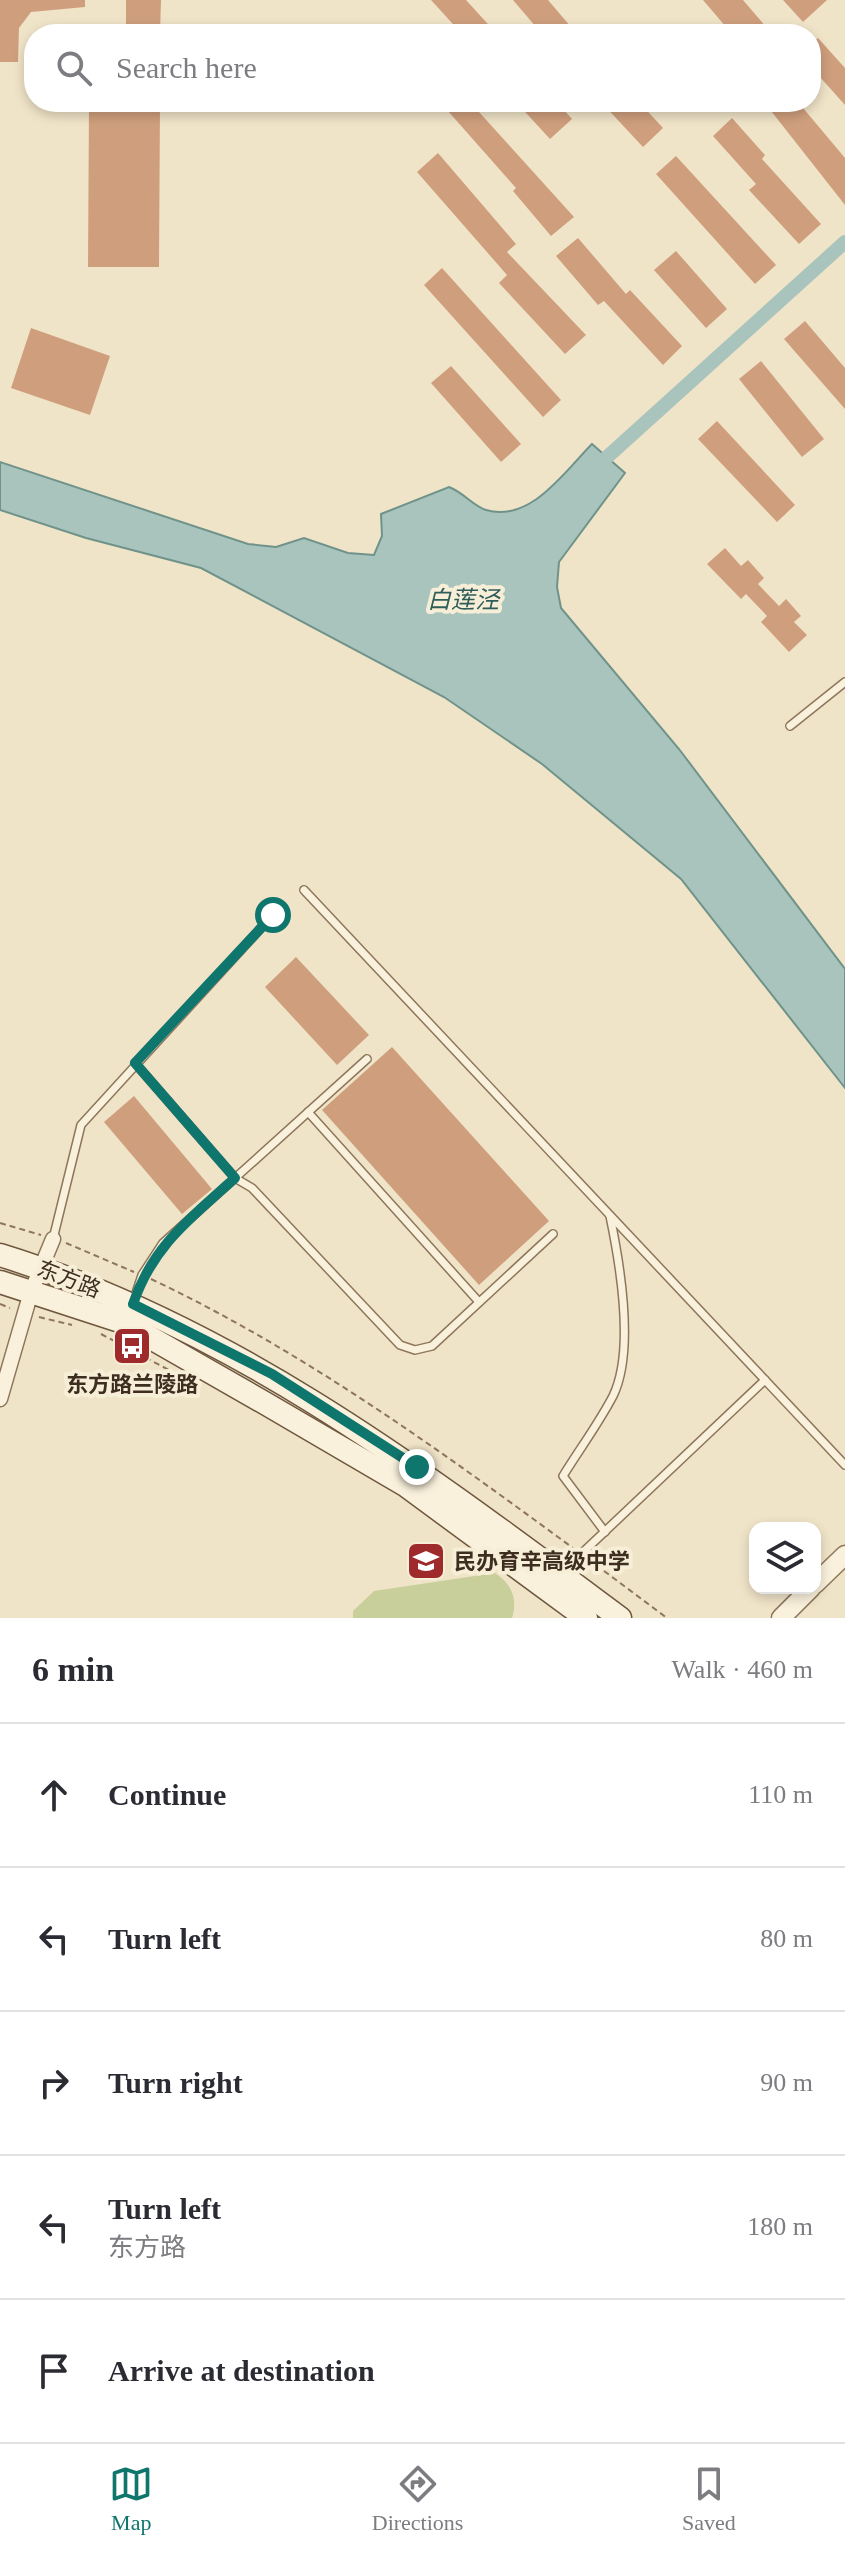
<!DOCTYPE html>
<meta charset="utf-8">
<style>
body{margin:0;font-family:"Times New Roman","Noto Sans SC",serif;background:#f7f7f7;color:#2b2b33}
.controls{position:absolute;right:24px;bottom:24px;display:grid;overflow:hidden;border-radius:16px;box-shadow:0 4px 12px #0003}
.controls button{width:72px;height:72px;display:grid;place-items:center;padding:0;border:0;border-bottom:2px solid #e1e1e2;background:#fff;color:#2b2b33;font:40px sans-serif}
.stop{position:absolute;width:24px;height:24px;margin:-18px;border:6px solid #0f766e;border-radius:50%;background:#fff}
.stop.end{background:#0f766e;border-color:#fff;box-shadow:0 2px 8px #0008}
.list{margin:0;padding:0;list-style:none}
h2{display:flex;justify-content:space-between;align-items:center;height:104px;margin:0;padding:0 32px;font-size:34px}
h2 small{font-size:26px;font-weight:400;color:#7c7c81}
.list li{display:grid;grid-template-columns:52px 1fr auto;gap:24px;align-items:center;box-sizing:border-box;height:144px;padding:0 32px;border-top:2px solid #e1e1e2}
.list b{display:block;font-size:30px;white-space:nowrap}
.list p{margin:0;font-size:26px;white-space:nowrap;color:#7c7c81}
.list em{font-size:26px;font-style:normal;color:#7c7c81}
.icon{flex:none;width:44px;height:44px;fill:none;stroke:currentColor;stroke-width:2;stroke-linecap:round;stroke-linejoin:round}
.map{position:relative;flex:none;width:845px;height:1618px;overflow:hidden}
.search{position:absolute;background:#fff;box-shadow:0 4px 12px #0003;left:24px;right:24px;top:24px;height:88px;display:flex;align-items:center;gap:20px;box-sizing:border-box;padding:0 28px;border-radius:32px;color:#7c7c81;font-size:30px}
.sheet{height:824px;background:#fff}
nav{display:flex;justify-content:space-around;align-items:center;box-sizing:border-box;height:112px;border-top:2px solid #e1e1e2;background:#fff;font-size:22px;color:#7c7c81}
nav a{display:grid;justify-items:center;gap:4px}
nav .on{color:#0f766e}
.map>svg:first-child{display:block}
.green{fill:#c9cf9b}
.water{fill:#a9c4bc;stroke:#6f938a;stroke-width:2}
.lines{fill:none;stroke-linecap:round;stroke-linejoin:round}
.canal{stroke:#a9c4bc;stroke-width:14}
.building{fill:#cf9f7d}
.service-casing{stroke:#8d765c;stroke-width:10}
.minor-casing{stroke:#8d765c;stroke-width:17}
.tertiary-casing{stroke:#8d765c;stroke-width:21}
.secondary-casing{stroke:#6f573f;stroke-width:25}
.path{stroke:#8d765c;stroke-width:2;stroke-dasharray:6 4;stroke-linecap:butt}
.service{stroke:#faf1dc;stroke-width:7}
.minor{stroke:#faf1dc;stroke-width:14}
.tertiary{stroke:#faf1dc;stroke-width:18}
.secondary{stroke:#faf1dc;stroke-width:22}
.route{stroke:#0f766e;stroke-width:10}
.labels{text-anchor:middle;dominant-baseline:central;stroke-width:8;stroke-linejoin:round;paint-order:stroke}
.street-label{font-size:22px;fill:#3d2e20;stroke:#f7eed8}
.poi-label{font-size:22px;font-weight:bold;fill:#3d2e20;stroke:#f7eed8}
.water-label{font-size:24px;font-style:italic;fill:#2f5d5a;stroke:#f7eed8}
</style>
<div class="map">
<svg width="845" height="1618" viewBox="0 0 845 1618">
<rect width="100%" height="100%" fill="#f0e4c8"/>
<!-- green -->
<path class="green" d="M 495,1573 C 512,1584 518,1599 512,1618 L 353,1618 L 353,1611 L 374,1591 Z"/>
<!-- water -->
<path class="water" d="M 592,444 L 625,473 L 559,562 L 557,587 L 561,608 L 679,749 L 845,969 L 845,1088 L 681,879 L 542,764 L 444,697 L 201,568 L 86,538 L 0,510 L 0,462 L 248,544 L 276,547 L 304,538 L 348,553 L 374,555 L 382,536 L 381,514 L 449,487 C 463,492 473,506 486,510 C 531,523 565,471 592,444 Z"/>
<g class="lines">
<!-- canal -->
<path class="canal" d="M 595,468 L 845,242"/>
</g>
<!-- building -->
<g class="building">
<path d="M 0,0 L 85,0 L 85,7 L 31,12 L 19,28 L 18,62 L 0,62 Z"/>
<path d="M 126,0 L 161,0 L 160,34 L 126,34 Z"/>
<path d="M 431,0 L 466,0 L 497,34 L 462,34 Z"/>
<path d="M 513,0 L 548,0 L 577,34 L 542,34 Z"/>
<path d="M 703,0 L 743,0 L 772,34 L 732,34 Z"/>
<path d="M 783,0 L 827,0 L 803,22 Z"/>
<path d="M 818,38 L 845,68 L 845,105 L 811,67 L 811,44 Z"/>
<path d="M 89,102 L 160,102 L 159,267 L 88,267 Z"/>
<path d="M 440,102 L 470,102 L 574,217 L 551,236 L 513,191 L 516,188 Z"/>
<path d="M 516,102 L 557,102 L 572,119 L 550,139 Z"/>
<path d="M 601,102 L 639,102 L 663,128 L 643,147 Z"/>
<path d="M 764,102 L 798,102 L 845,158 L 845,205 Z"/>
<path d="M 732,118 L 765,155 L 762,159 L 821,224 L 799,244 L 749,190 L 756,184 L 713,136 Z"/>
<path d="M 438,153 L 516,244 L 507,252 L 586,335 L 565,354 L 499,283 L 507,275 L 417,172 Z"/>
<path d="M 676,156 L 776,265 L 755,284 L 656,174 Z"/>
<path d="M 578,238 L 626,294 L 630,290 L 682,346 L 663,365 L 604,301 L 598,305 L 556,256 Z"/>
<path d="M 676,251 L 727,309 L 706,328 L 654,270 Z"/>
<path d="M 442,268 L 561,400 L 543,417 L 424,285 Z"/>
<path d="M 805,321 L 845,368 L 845,409 L 784,339 Z"/>
<path d="M 31,328 L 110,356 L 90,415 L 11,388 Z"/>
<path d="M 761,361 L 824,439 L 802,457 L 739,379 Z"/>
<path d="M 451,366 L 521,444 L 501,462 L 431,383 Z"/>
<path d="M 717,421 L 795,505 L 777,522 L 698,439 Z"/>
<path d="M 725,548 L 741,566 L 748,560 L 764,578 L 758,584 L 779,606 L 786,599 L 801,616 L 794,622 L 807,635 L 789,652 L 761,622 L 767,616 L 746,594 L 741,599 L 707,564 Z"/>
<path d="M 296,957 L 369,1035 L 337,1065 L 265,987 Z"/>
<path d="M 392,1047 L 549,1221 L 479,1285 L 322,1110 Z"/>
<path d="M 134,1096 L 212,1189 L 182,1214 L 104,1122 Z"/>
</g>
<g class="lines">
<defs>
<g id="service">
<path d="M 790,726 L 845,682"/>
<path d="M 304,890 L 845,1465"/>
<path d="M 135,1063 L 235,1178 L 252,1188 L 400,1345 L 415,1350 L 432,1346 L 553,1234"/>
<path d="M 308,1112 L 479,1302"/>
<path d="M 53,1239 L 81,1125 L 273,915"/>
<path d="M 133,1302 L 142,1275 L 163,1243 L 367,1059"/>
<path d="M 605,1532 L 563,1476 C 579,1450 599,1423 613,1396 C 635,1351 620,1264 610,1216"/>
<path d="M 562,1572 L 765,1380"/>
</g>
<path id="minor" d="M 0,1399 L 31,1292 L 53,1239"/>
<g id="tertiary">
<path d="M 815,1584 L 845,1555"/>
<path d="M 781,1618 L 811,1588"/>
</g>
<g id="secondary">
<path d="M 0,1255 C 234,1327 426,1474 620,1618"/>
<path d="M 0,1282 L 123,1322 L 263,1402 L 405,1485 L 586,1618"/>
</g>
</defs>
<!-- service casing -->
<use href="#service" class="service-casing"/>
<!-- minor casing -->
<use href="#minor" class="minor-casing"/>
<!-- tertiary casing -->
<use href="#tertiary" class="tertiary-casing"/>
<!-- secondary casing -->
<use href="#secondary" class="secondary-casing"/>
<!-- path -->
<g class="path">
<path d="M 0,1223 L 41,1235"/>
<path d="M 66,1243 L 134,1272"/>
<path d="M 151,1279 C 303,1351 438,1449 573,1548"/>
<path d="M 0,1304 L 10,1308"/>
<path d="M 39,1317 L 72,1325"/>
<path d="M 101,1334 L 169,1370"/>
<path d="M 588,1559 L 667,1618"/>
</g>
<!-- service -->
<use href="#service" class="service"/>
<!-- minor -->
<use href="#minor" class="minor"/>
<!-- tertiary -->
<use href="#tertiary" class="tertiary"/>
<!-- secondary -->
<use href="#secondary" class="secondary"/>
</g>
<g class="lines">
<!-- route -->
<path class="route" d="M 273,915 L 135,1063 L 235,1178 C 191,1218 153,1245 133,1304 L 272,1374 L 417,1467"/>
</g>
<!-- icons -->
<defs>
<symbol id="bus-square" viewBox="-11 -11 22 22"><rect x="-9" y="-9" width="18" height="18" rx="4" fill="#9e2a2b" stroke="#f7eed8"/><path d="M-5-6H5V4H4V6H2V4H-2V6H-4V4H-5ZM-3.5-4V0h7V-4ZM-3.5 1.2v1.5H-2V1.2ZM2 1.2v1.5H3.5V1.2Z" fill="#fff"/></symbol>
<symbol id="school-square" viewBox="-11 -11 22 22"><rect x="-9" y="-9" width="18" height="18" rx="4" fill="#9e2a2b" stroke="#f7eed8"/><path d="M0-5L7-2L0 1L-7-2ZM-4 1L0 2.5L4 1V4Q0 6-4 4Z" fill="#fff"/></symbol>
</defs>
<g fill-rule="evenodd">
<use href="#bus-square" x="110" y="1324" width="44" height="44"/>
<use href="#school-square" x="404" y="1539" width="44" height="44"/>
</g>
<g class="labels">
<!-- street labels -->
<g class="street-label">
<text transform="translate(69 1279) rotate(21)">东方路</text>
</g>
<!-- poi labels -->
<g class="poi-label">
<text x="132" y="1384">东方路兰陵路</text>
<text x="454" y="1561" text-anchor="start">民办育辛高级中学</text>
</g>
<!-- water labels -->
<g class="water-label">
<text x="463" y="600">白莲泾</text>
</g>
</g>
</svg>
<div class="controls">
<button><svg class="icon" aria-label="layers" viewBox="0 0 24 24"><path d="M12 4l9 5-9 5-9-5zM3 14l9 5 9-5"/></svg></button>
</div>
<div class="stop" style="left:273px;top:915px"></div>
<div class="stop end" style="left:417px;top:1467px"></div>
<div class="search"><svg class="icon" aria-label="search" viewBox="0 0 24 24"><circle cx="10" cy="10" r="6"/><path d="M15 15l6 6"/></svg>Search here</div>
</div>
<section class="sheet">
<h2>6 min<small>Walk · 460 m</small></h2>
<ul class="list">
<li><svg class="icon" aria-label="ahead" viewBox="0 0 24 24"><path d="M12 20V5M6 11l6-6 6 6"/></svg><div><b>Continue</b></div><em>110 m</em></li>
<li><svg class="icon" aria-label="left" viewBox="0 0 24 24"><path d="M17 20v-9H6M10 6l-5 5 5 5"/></svg><div><b>Turn left</b></div><em>80 m</em></li>
<li><svg class="icon" aria-label="right" viewBox="0 0 24 24"><path d="M7 20v-9h11M14 6l5 5-5 5"/></svg><div><b>Turn right</b></div><em>90 m</em></li>
<li><svg class="icon" aria-label="left" viewBox="0 0 24 24"><path d="M17 20v-9H6M10 6l-5 5 5 5"/></svg><div><b>Turn left</b><p>东方路</p></div><em>180 m</em></li>
<li><svg class="icon" aria-label="arrive" viewBox="0 0 24 24"><path d="M6 21V4h12l-3 4 3 4H6"/></svg><div><b>Arrive at destination</b></div></li>
</ul>
</section>
<nav>
<a class="on"><svg class="icon" aria-label="map" viewBox="0 0 24 24"><path d="M3 6l6-2 6 2 6-2v14l-6 2-6-2-6 2zM9 4v14M15 6v14"/></svg>Map</a>
<a><svg class="icon" aria-label="directions" viewBox="0 0 24 24"><path d="M12 3l9 9-9 9-9-9zM9 14v-3h6M13 9l2 2-2 2"/></svg>Directions</a>
<a><svg class="icon" aria-label="saved" viewBox="0 0 24 24"><path d="M7 4h10v16l-5-4-5 4z"/></svg>Saved</a>
</nav>
